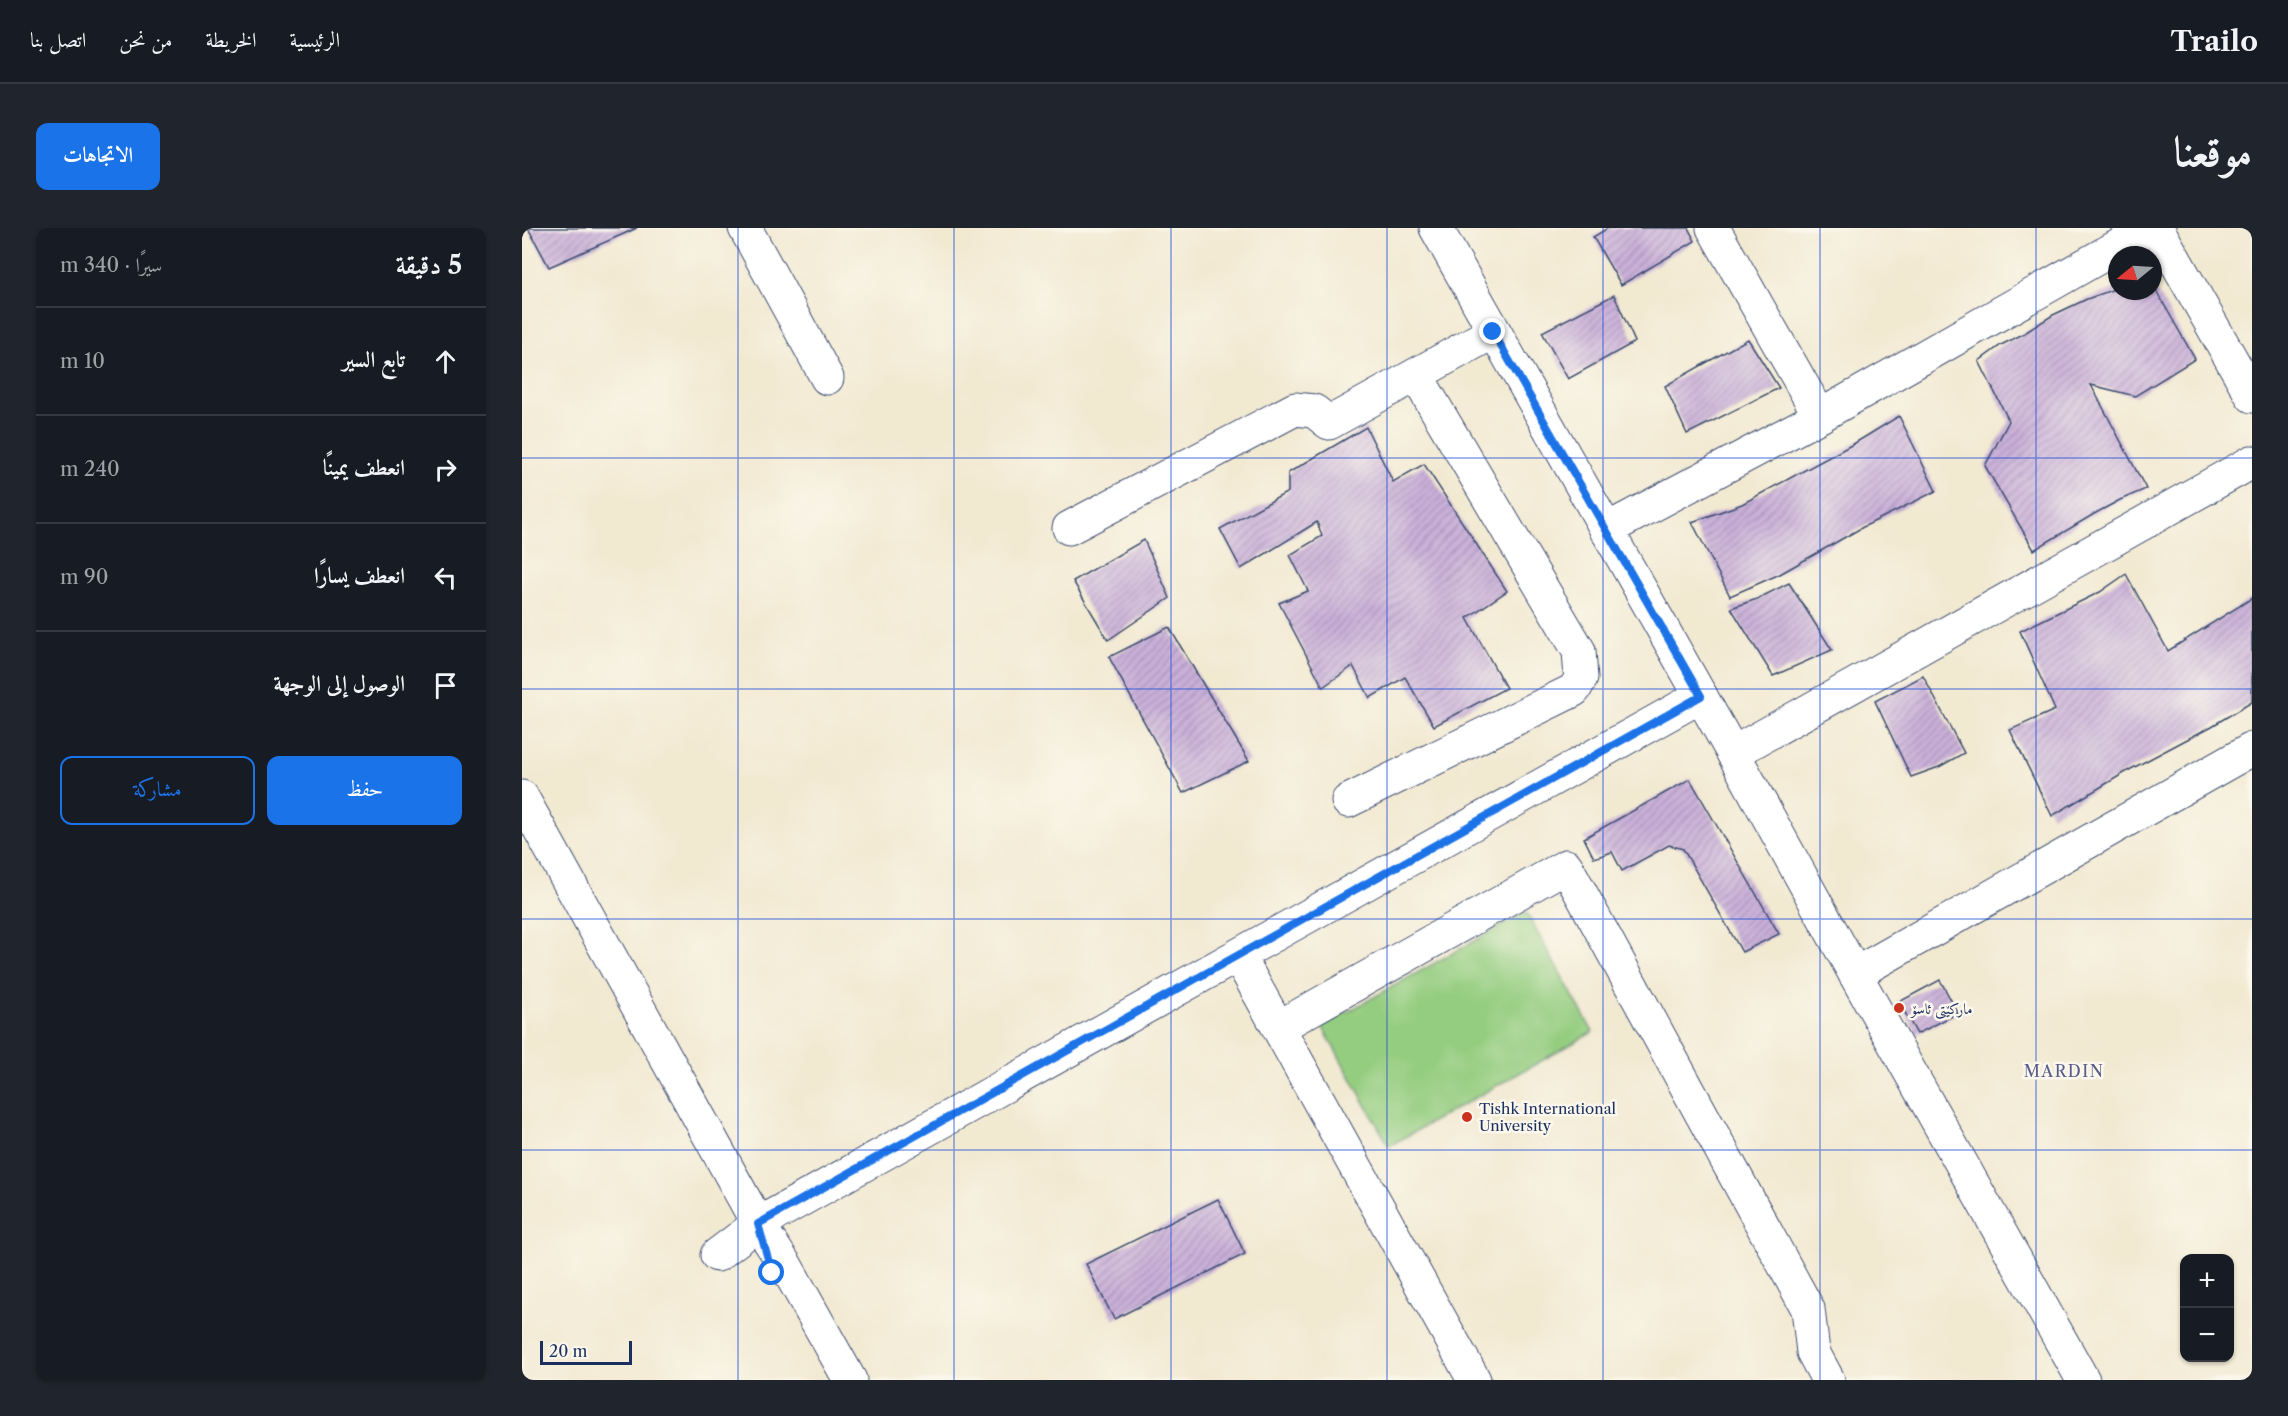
<!DOCTYPE html>
<html lang="ar">
<meta charset="utf-8">
<style>
body{margin:0;font-family:"Libre Caslon Text",Amiri,serif;background:#20242c;color:#f1f3f6;direction:rtl}
.controls{position:absolute;right:18px;bottom:18px;display:grid;overflow:hidden;border-radius:12px;box-shadow:0 2px 4px #0004}
.controls button{width:54px;height:54px;display:grid;place-items:center;padding:0;border:0;border-bottom:2px solid #363941;background:#171b24;color:#f1f3f6;font:30px sans-serif}
.compass{position:absolute;left:1586px;top:18px;width:54px;height:54px;border-radius:50%;background:#171b24;box-shadow:0 2px 4px #0004;rotate:252deg}
.scale{position:absolute;left:18px;bottom:15px;width:92px;box-sizing:border-box;padding-left:6px;border:3px solid #1b2f5e;border-top:0;font-size:16px;line-height:21px;white-space:nowrap;color:#1b2f5e;-webkit-text-stroke:4px #fbf7ec;paint-order:stroke}
.stop{position:absolute;width:18px;height:18px;margin:-14px;border:4px solid #1a73e8;border-radius:50%;background:#fff}
.stop.end{background:#1a73e8;border-color:#fff;box-shadow:0 2px 6px #0008}
.list{margin:0;padding:0;list-style:none}
h2{display:flex;justify-content:space-between;align-items:center;height:78px;margin:0;padding:0 24px;font-size:26px}
h2 small{font-size:20px;font-weight:400;color:#9ea1a6}
.list li{display:grid;grid-template-columns:39px 1fr auto;gap:18px;align-items:center;box-sizing:border-box;height:108px;padding:0 24px;border-top:2px solid #363941}
.list b{display:block;font-size:22px;white-space:nowrap}
.list em{font-size:20px;font-style:normal;color:#9ea1a6}
.actions{display:flex;gap:12px;padding:18px 24px}
.actions a{flex:1;padding:14px 0;border:2px solid #1a73e8;border-radius:12px;text-align:center;font-size:21px;color:#1a73e8}
.actions .main{background:#1a73e8;color:#fff}
.icon{flex:none;width:33px;height:33px;fill:none;stroke:currentColor;stroke-width:2;stroke-linecap:round;stroke-linejoin:round}
.map{position:relative;flex:none;width:1730px;height:1152px;overflow:hidden;direction:ltr;border-radius:12px}
header{display:flex;align-items:center;gap:36px;box-sizing:border-box;height:84px;padding:0 30px;background:#171b24;border-bottom:2px solid #363941}
header strong{font-size:28px}
nav{display:flex;gap:33px;margin-inline-start:auto;font-size:21px}
.intro{display:flex;align-items:center;justify-content:space-between;box-sizing:border-box;height:144px;padding:0 36px}
h1{margin:0;font-size:42px}
.button{padding:15px 27px;border-radius:12px;background:#1a73e8;color:#fff;font-size:21px;font-weight:700}
main{display:flex;gap:36px;padding:0 36px}
aside{flex:1;background:#171b24;border-radius:12px;box-shadow:0 2px 4px #0004}
.map>svg:first-child{display:block}
.garden{fill:#95cd80;stroke:#587e6f;stroke-width:1.5}
.building{fill:url(#building-hatch)}
.lines{fill:none;stroke-linecap:round;stroke-linejoin:round}
.minor-casing{stroke:#3b4b6f;stroke-width:35}
.minor{stroke:#fff;stroke-width:33}
.route{stroke:#1a73e8;stroke-width:8}
.grid{fill:none;stroke:#1d4ed8;stroke-width:1.5;stroke-opacity:0.55}
.poi-dot{fill:#c8321e;stroke:#fbf7ec;stroke-width:2}
.labels{text-anchor:middle;dominant-baseline:central;stroke-width:5;stroke-linejoin:round;paint-order:stroke}
.poi-label{font-size:15px;fill:#1b2f5e;stroke:#fbf7ec;text-anchor:start}
.neighbourhood-label{font-size:16px;letter-spacing:1.5px;fill:#585c89;stroke:#fbf7ec}
</style>
<header>
<strong>Trailo</strong>
<nav><a>الرئيسية</a><a>الخريطة</a><a>من نحن</a><a>اتصل بنا</a></nav>
</header>
<div class="intro"><h1>موقعنا</h1><a class="button">الاتجاهات</a></div>
<main>
<div class="map">
<svg width="1730" height="1152" viewBox="0 0 1730 1152">
<defs>
<pattern id="building-hatch" width="6" height="6" patternUnits="userSpaceOnUse" patternTransform="scale(1.5)"><rect width="6" height="6" fill="#cab1d9"/><path d="M-1 1l2-2M0 6l6-6M5 7l2-2" fill="none" stroke="#a390b3"/></pattern>
</defs>
<rect width="100%" height="100%" fill="#fbf7ec"/>
<filter id="ink" filterUnits="userSpaceOnUse"><feTurbulence type="fractalNoise" baseFrequency=".0167" numOctaves="2"/><feDisplacementMap in="SourceGraphic" scale="12" xChannelSelector="R" yChannelSelector="G"/><feConvolveMatrix kernelMatrix="1 2 1 2 8 2 1 2 1" color-interpolation-filters="sRGB"/></filter>
<filter id="wash" filterUnits="userSpaceOnUse"><feTurbulence type="fractalNoise" baseFrequency=".008" numOctaves="4" result="noise"/><feDisplacementMap in="SourceGraphic" scale="24" xChannelSelector="R" yChannelSelector="G"/><feGaussianBlur stdDeviation="1.35" result="paint"/><feColorMatrix in="noise" values="0 0 0 0 0 0 0 0 0 0 0 0 0 0 0 0 0 1.4 0 .05"/><feComposite in="paint" operator="in"/></filter>
<g filter="url(#wash)">
<rect width="100%" height="100%" fill="#f2e9d1"/>
<!-- garden -->
<path class="garden" d="M 1004,684 L 1071,804 L 867,918 L 800,798 Z"/>
<g id="blocks">
<!-- building -->
<g class="building">
<path d="M 6,0 L 115,0 L 27,39 Z"/>
<path d="M 1086,0 L 1166,0 L 1173,13 L 1099,57 L 1071,9 Z"/>
<path d="M 1631,57 L 1673,131 L 1613,168 L 1569,157 L 1624,261 L 1598,272 L 1572,286 L 1512,322 L 1463,238 L 1487,193 L 1457,133 L 1479,117 L 1501,106 L 1531,87 L 1565,71 L 1595,60 L 1595,63 L 1631,63 Z"/>
<path d="M 1092,67 L 1113,114 L 1046,151 L 1020,104 Z"/>
<path d="M 1226,111 L 1257,160 L 1165,206 L 1143,158 Z"/>
<path d="M 1377,188 L 1414,263 L 1341,299 L 1258,346 L 1208,368 L 1170,294 L 1220,276 L 1333,215 Z"/>
<path d="M 844,199 L 871,254 L 902,236 L 985,363 L 945,390 L 984,460 L 912,498 L 883,449 L 848,470 L 831,438 L 801,459 L 757,375 L 786,363 L 768,327 L 800,308 L 795,294 L 719,341 L 698,301 L 766,264 L 766,245 Z"/>
<path d="M 622,312 L 648,370 L 586,412 L 551,353 Z"/>
<path d="M 1604,346 L 1646,423 L 1730,370 L 1730,474 L 1690,498 L 1609,541 L 1530,588 L 1488,502 L 1533,482 L 1498,403 L 1578,364 Z"/>
<path d="M 1267,355 L 1310,422 L 1251,448 L 1209,380 L 1235,371 Z"/>
<path d="M 647,399 L 727,533 L 661,565 L 587,429 Z"/>
<path d="M 1401,448 L 1442,525 L 1417,539 L 1389,549 L 1353,473 Z"/>
<path d="M 1168,551 L 1257,706 L 1220,724 L 1161,621 L 1147,617 L 1100,643 L 1090,624 L 1072,630 L 1062,610 Z"/>
<path d="M 1418,752 L 1436,785 L 1395,806 L 1377,774 Z"/>
<path d="M 696,971 L 723,1026 L 592,1091 L 564,1036 Z"/>
</g>
</g>
</g>
<g filter="url(#ink)">
<use href="#blocks" fill-opacity="0" stroke="#3b4b6f" stroke-width="1.5"/>
<g class="lines">
<defs>
<g id="minor">
<path d="M 223,0 L 305,150"/>
<path d="M 914,0 L 1211,525 L 1333,746 L 1561,1152"/>
<path d="M 1191,0 L 1298,188"/>
<path d="M 1635,0 L 1730,168"/>
<path d="M 547,300 L 773,181 L 792,183 L 807,195 L 971,104"/>
<path d="M 1084,302 L 1298,188 L 1628,0"/>
<path d="M 1211,525 L 1730,234"/>
<path d="M 0,569 L 236,996 L 264,1038 L 328,1152"/>
<path d="M 826,573 L 1052,462 L 1059,450 L 1057,423 L 894,147"/>
<path d="M 717,729 L 952,1152"/>
<path d="M 1333,746 L 1730,521"/>
<path d="M 757,799 L 1044,638 L 1286,1081 L 1291,1124 L 1306,1152"/>
<path d="M 195,1027 L 236,996 L 1179,468"/>
</g>
</defs>
<!-- minor casing -->
<use href="#minor" class="minor-casing"/>
<!-- minor -->
<use href="#minor" class="minor"/>
</g>
</g>
<g class="lines" filter="url(#ink)">
<!-- route -->
<path class="route" d="M 250,1045 L 236,996 L 1179,468 L 971,104"/>
</g>
<!-- grid -->
<path class="grid" d="M 216,0 L 216,1152M 432,0 L 432,1152M 649,0 L 649,1152M 865,0 L 865,1152M 1081,0 L 1081,1152M 1298,0 L 1298,1152M 1514,0 L 1514,1152M 0,230 L 1730,230M 0,461 L 1730,461M 0,691 L 1730,691M 0,922 L 1730,922"/>
<!-- markers -->
<g class="poi-dot">
<circle cx="1377" cy="780" r="6"/>
<circle cx="945" cy="889" r="6"/>
</g>
<g class="labels">
<!-- poi labels -->
<g class="poi-label">
<text x="1389" y="780">مارکێتی ئاسۆ</text>
<text x="957" y="880">Tishk International<tspan x="957" dy="17">University</tspan></text>
</g>
<!-- neighbourhood labels -->
<g class="neighbourhood-label">
<text x="1542" y="843">MARDIN</text>
</g>
</g>
</svg>
<div class="controls">
<button>+</button>
<button>−</button>
</div>
<svg class="compass" viewBox="-18 -18 36 36"><path d="M0-13l5 13h-10z" fill="#e53935"/><path d="M0 13l5-13h-10z" fill="#9ea1a6"/></svg>
<div class="scale">20 m</div>
<div class="stop" style="left:250px;top:1045px"></div>
<div class="stop end" style="left:971px;top:104px"></div>
</div>
<aside>
<h2>5 دقيقة<small>سيرًا · 340 m</small></h2>
<ul class="list">
<li><svg class="icon" aria-label="ahead" viewBox="0 0 24 24"><path d="M12 20V5M6 11l6-6 6 6"/></svg><div><b>تابع السير</b></div><em>10 m</em></li>
<li><svg class="icon" aria-label="right" viewBox="0 0 24 24"><path d="M7 20v-9h11M14 6l5 5-5 5"/></svg><div><b>انعطف يمينًا</b></div><em>240 m</em></li>
<li><svg class="icon" aria-label="left" viewBox="0 0 24 24"><path d="M17 20v-9H6M10 6l-5 5 5 5"/></svg><div><b>انعطف يسارًا</b></div><em>90 m</em></li>
<li><svg class="icon" aria-label="arrive" viewBox="0 0 24 24"><path d="M6 21V4h12l-3 4 3 4H6"/></svg><div><b>الوصول إلى الوجهة</b></div></li>
</ul>
<div class="actions"><a class="main">حفظ</a><a>مشاركة</a></div>
</aside>
</main>
